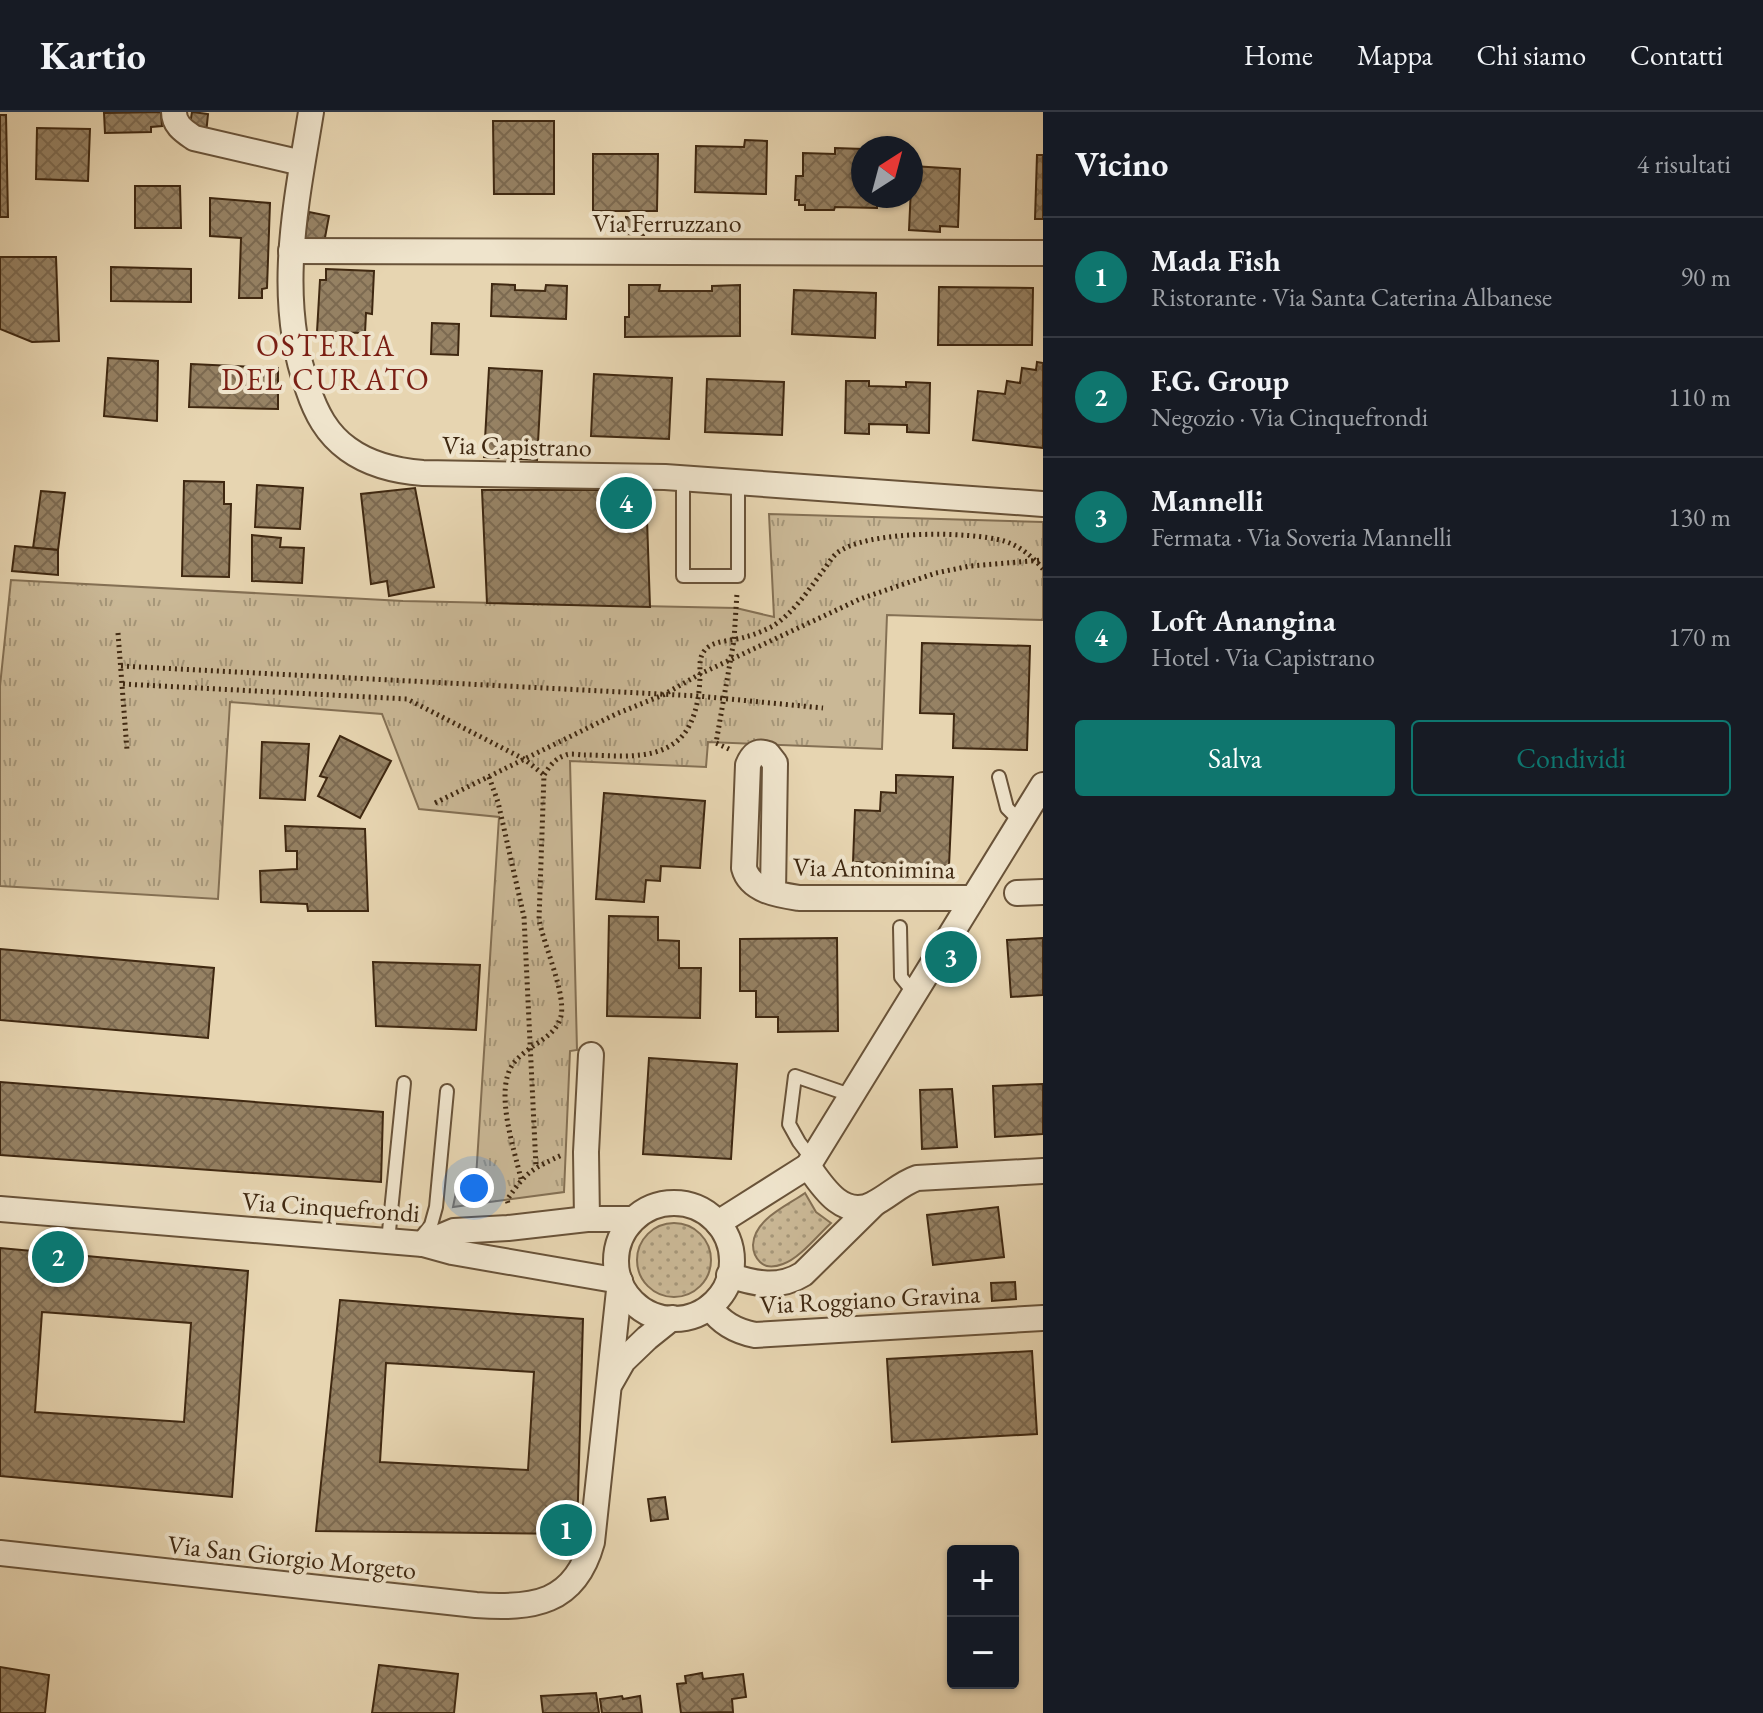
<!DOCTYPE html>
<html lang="it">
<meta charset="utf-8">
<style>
body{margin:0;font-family:"EB Garamond",serif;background:#20242c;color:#f1f3f6}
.controls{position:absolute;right:24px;bottom:24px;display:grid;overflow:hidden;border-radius:8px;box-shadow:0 2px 6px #0004}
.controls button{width:72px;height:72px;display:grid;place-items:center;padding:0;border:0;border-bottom:2px solid #363941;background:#171b24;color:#f1f3f6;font:40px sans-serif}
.compass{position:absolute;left:851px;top:24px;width:72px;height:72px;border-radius:50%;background:#171b24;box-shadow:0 2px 6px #0004;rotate:36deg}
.you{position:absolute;left:474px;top:1076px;width:28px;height:28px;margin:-20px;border:6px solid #fff;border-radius:50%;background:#1a73e8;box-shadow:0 0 0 12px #1a73e833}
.badge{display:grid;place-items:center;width:52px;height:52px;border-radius:50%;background:#0f766e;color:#fff;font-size:26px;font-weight:700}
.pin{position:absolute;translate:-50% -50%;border:4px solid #fff;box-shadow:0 2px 8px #0006}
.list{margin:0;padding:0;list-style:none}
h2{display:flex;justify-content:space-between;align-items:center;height:104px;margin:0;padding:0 32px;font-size:34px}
h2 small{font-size:26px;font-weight:400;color:#9ea1a6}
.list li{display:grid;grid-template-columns:52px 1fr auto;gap:24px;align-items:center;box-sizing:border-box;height:120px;padding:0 32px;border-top:2px solid #363941}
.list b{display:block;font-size:30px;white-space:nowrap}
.list p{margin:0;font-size:26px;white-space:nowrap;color:#9ea1a6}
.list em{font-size:26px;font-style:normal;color:#9ea1a6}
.actions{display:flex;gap:16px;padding:24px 32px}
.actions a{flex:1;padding:18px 0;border:2px solid #0f766e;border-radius:8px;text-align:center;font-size:28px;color:#0f766e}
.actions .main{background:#0f766e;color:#fff}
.map{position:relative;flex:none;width:1043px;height:1601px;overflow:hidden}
header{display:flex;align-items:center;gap:48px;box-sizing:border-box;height:112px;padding:0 40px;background:#171b24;border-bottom:2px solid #363941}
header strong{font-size:38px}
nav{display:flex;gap:44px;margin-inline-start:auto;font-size:28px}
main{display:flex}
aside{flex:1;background:#171b24}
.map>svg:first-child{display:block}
.grass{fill:url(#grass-dots);stroke:#847054;stroke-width:2}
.park{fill:url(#park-tufts);stroke:#847054;stroke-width:2}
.building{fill:url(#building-cross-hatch);stroke:#3f2811;stroke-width:2;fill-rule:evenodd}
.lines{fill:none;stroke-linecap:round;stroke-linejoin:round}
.service-casing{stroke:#695339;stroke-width:16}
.minor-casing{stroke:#695339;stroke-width:28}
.path{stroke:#3f2811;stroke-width:5;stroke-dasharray:2 4;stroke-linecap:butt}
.service{stroke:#efe4cc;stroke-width:12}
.minor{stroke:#efe4cc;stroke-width:24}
.labels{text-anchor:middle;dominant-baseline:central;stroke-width:8;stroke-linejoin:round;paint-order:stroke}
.street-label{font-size:26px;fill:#3f2811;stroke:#efe4cc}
.quarter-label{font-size:30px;letter-spacing:2px;fill:#7a1f14;stroke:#efe4cc}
</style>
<header>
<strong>Kartio</strong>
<nav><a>Home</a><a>Mappa</a><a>Chi siamo</a><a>Contatti</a></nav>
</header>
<main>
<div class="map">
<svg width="1043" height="1601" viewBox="0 0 1043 1601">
<defs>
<pattern id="grass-dots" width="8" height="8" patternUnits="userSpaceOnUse" patternTransform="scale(2)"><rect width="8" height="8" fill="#cab896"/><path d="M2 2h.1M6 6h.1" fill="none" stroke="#a59679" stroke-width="1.8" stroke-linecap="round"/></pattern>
<pattern id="park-tufts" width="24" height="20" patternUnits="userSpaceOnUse" patternTransform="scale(2)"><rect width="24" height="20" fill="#cab896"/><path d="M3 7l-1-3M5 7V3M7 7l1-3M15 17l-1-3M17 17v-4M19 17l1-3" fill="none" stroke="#a59679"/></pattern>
<pattern id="building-cross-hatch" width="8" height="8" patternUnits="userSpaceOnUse" patternTransform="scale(2)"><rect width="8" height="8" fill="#968264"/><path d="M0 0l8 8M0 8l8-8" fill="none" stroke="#7c6a51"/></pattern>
</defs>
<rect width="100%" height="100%" fill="#e7d5b1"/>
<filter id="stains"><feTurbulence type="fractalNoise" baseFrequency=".0025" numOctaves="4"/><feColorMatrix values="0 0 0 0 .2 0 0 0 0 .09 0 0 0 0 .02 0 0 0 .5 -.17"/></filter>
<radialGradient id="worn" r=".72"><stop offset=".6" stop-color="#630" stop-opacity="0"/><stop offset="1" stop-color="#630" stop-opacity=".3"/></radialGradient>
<!-- grass -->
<g class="grass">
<path d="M 805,1081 L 816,1100 L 831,1111 C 818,1123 799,1147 783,1152 C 775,1155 766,1156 760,1150 C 755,1145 753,1139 753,1133 C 754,1107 787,1094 805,1081 Z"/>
<circle cx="674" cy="1148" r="37"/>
</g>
<!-- park -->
<path class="park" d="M 769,402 L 1043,410 L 1043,508 L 887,503 L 882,637 L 708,630 L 706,655 L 570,649 L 577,938 L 570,939 L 564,1080 L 453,1095 L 459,1065 L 476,1066 L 499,705 L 419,697 L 382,602 L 230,590 L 218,787 L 0,774 L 0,574 L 11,468 L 403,489 L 736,496 L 774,505 Z"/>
<!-- building -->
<g class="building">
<path d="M 161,0 L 162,14 L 151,15 L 151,20 L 105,21 L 104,1 Z"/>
<path d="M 192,0 L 208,2 L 206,22 L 189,19 Z"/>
<path d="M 0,3 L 6,3 L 8,105 L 0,105 Z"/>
<path d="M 493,9 L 554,9 L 554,82 L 494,82 Z"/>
<path d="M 37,16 L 90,17 L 88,69 L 36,67 Z"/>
<path d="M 745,28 L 767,29 L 766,82 L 695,80 L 696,34 L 744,35 Z"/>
<path d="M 835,36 L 863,37 L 863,84 L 877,84 L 877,96 L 835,95 L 834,98 L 805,98 L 805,93 L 799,93 L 799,88 L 795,88 L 796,64 L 803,64 L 803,41 L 835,42 Z"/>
<path d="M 593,42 L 658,42 L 657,99 L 593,99 Z"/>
<path d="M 1037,43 L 1043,43 L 1043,107 L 1035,107 Z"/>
<path d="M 912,54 L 960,57 L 958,115 L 940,114 L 940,120 L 909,118 Z"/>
<path d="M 135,74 L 180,74 L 181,116 L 135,116 Z"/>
<path d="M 210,86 L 270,91 L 267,176 L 262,177 L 262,186 L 239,186 L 241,126 L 210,124 Z"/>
<path d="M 309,100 L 329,104 L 324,131 L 304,127 Z"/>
<path d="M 626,105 L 645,108 L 644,123 L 627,122 Z"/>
<path d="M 0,145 L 56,145 L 59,229 L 32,230 L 0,217 Z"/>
<path d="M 111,155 L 191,157 L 191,190 L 111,189 Z"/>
<path d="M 326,157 L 374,159 L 372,202 L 366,201 L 365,221 L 317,220 L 320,168 L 326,168 Z"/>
<path d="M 492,172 L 515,173 L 515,178 L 545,179 L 546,173 L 567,174 L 566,207 L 491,204 Z"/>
<path d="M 629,173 L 660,173 L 659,179 L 712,179 L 712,174 L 740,173 L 740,224 L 625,225 L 625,205 L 629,205 Z"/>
<path d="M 939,175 L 1033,176 L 1032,233 L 938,233 Z"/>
<path d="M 794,178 L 876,181 L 875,226 L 792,222 Z"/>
<path d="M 432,211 L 459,212 L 458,243 L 431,242 Z"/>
<path d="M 108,246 L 158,249 L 157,309 L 104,304 Z"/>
<path d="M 1037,250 L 1043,251 L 1043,336 L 973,328 L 978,279 L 1005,282 L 1007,269 L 1020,271 L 1022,256 L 1036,258 Z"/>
<path d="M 191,252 L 278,256 L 278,297 L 189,295 Z"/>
<path d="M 489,256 L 542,259 L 537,348 L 484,345 Z"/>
<path d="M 594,262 L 672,266 L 669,327 L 591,324 Z"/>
<path d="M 707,267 L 784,270 L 782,323 L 705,320 Z"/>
<path d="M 846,269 L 869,269 L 869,274 L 906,275 L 906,270 L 930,271 L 929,321 L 907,320 L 907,313 L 869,312 L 869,322 L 845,321 Z"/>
<path d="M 184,369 L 224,370 L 224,392 L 231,392 L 229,465 L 182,464 Z"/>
<path d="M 257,373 L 303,376 L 300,417 L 255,415 Z"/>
<path d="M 415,376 L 434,475 L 389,484 L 387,469 L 371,472 L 361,382 Z"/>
<path d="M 482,378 L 646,378 L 650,495 L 487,491 Z"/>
<path d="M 41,379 L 65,381 L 58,438 L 33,436 Z"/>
<path d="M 252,423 L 281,426 L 280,435 L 304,436 L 302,471 L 252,469 Z"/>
<path d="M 15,434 L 58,438 L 58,463 L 12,459 Z"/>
<path d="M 922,531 L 1030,534 L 1027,638 L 953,636 L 954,602 L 920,601 Z"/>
<path d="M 340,624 L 391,649 L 360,706 L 318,684 L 327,666 L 320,664 Z"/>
<path d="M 262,630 L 309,632 L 305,688 L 260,686 Z"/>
<path d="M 896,663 L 953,665 L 949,754 L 853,750 L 855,698 L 880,699 L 881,680 L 896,681 Z"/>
<path d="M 604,681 L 705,689 L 700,756 L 661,754 L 660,769 L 646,768 L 644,790 L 596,787 Z"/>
<path d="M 285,714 L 365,717 L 368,799 L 308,799 L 307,792 L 261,790 L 260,759 L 297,757 L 297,739 L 286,739 Z"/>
<path d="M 609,804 L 658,805 L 658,828 L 679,829 L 679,856 L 701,856 L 700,906 L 607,904 Z"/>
<path d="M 837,826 L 838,919 L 778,920 L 778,905 L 756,905 L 756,879 L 740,879 L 740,827 Z"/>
<path d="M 1043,826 L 1043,883 L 1011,885 L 1007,828 Z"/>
<path d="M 0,837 L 214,856 L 208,926 L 0,908 Z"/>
<path d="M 373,850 L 480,853 L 476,918 L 376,914 Z"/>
<path d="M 649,946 L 737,952 L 731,1047 L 643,1042 Z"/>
<path d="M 0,970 L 383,1000 L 381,1070 L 0,1043 Z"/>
<path d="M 1043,972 L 1043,1022 L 995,1025 L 993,974 Z"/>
<path d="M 952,977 L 957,1035 L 922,1037 L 920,978 Z"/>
<path d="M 998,1095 L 1004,1145 L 933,1153 L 927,1103 Z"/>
<path d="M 0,1136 L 248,1159 L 232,1385 L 0,1364 ZM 42,1200 L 191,1211 L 184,1310 L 35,1300 Z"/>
<path d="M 1015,1170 L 1016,1187 L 992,1189 L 991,1171 Z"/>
<path d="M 340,1188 L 583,1207 L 577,1422 L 316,1419 ZM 386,1251 L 534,1260 L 528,1358 L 380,1350 Z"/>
<path d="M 1032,1239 L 1037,1322 L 892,1330 L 887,1247 Z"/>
<path d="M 665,1385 L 668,1407 L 651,1409 L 648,1387 Z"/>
<path d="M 379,1553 L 458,1562 L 454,1601 L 372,1601 Z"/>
<path d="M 0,1555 L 49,1563 L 45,1601 L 0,1601 Z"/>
<path d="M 702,1561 L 703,1567 L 743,1562 L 746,1585 L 732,1587 L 733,1600 L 681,1601 L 677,1572 L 686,1571 L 685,1564 Z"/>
<path d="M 596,1581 L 599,1601 L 543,1601 L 541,1584 Z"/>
<path d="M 622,1584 L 623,1587 L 640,1584 L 642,1601 L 602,1601 L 600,1587 Z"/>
</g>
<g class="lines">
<defs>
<g id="service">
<path d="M 683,366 L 683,464 L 738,464 L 738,370"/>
<path d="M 999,665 L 1007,696 L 1020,709"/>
<path d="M 900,815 L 901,865 L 914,881"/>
<path d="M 812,1047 L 799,1030 L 789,1012 L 795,964 L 850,983"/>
<path d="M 388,1129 L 404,971"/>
<path d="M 418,1129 L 431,1113 L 436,1095 L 447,979"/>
</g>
<g id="minor">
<path d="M 174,0 C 174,13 184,19 194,26 L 302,51"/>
<path d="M 311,0 C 296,92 275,187 308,277 C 316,301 327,322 348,337 C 370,353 396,359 423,361 L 665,365 L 1043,392"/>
<path d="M 291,139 L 1043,141"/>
<path d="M 773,780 L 775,651 L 768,642 C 757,638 752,643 748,653 L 744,756 C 750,779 779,783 799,786 L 973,786"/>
<path d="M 1017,781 L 1043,780"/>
<path d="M 808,1054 C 822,1074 843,1108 873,1092 C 889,1084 900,1072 917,1066 L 1043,1059"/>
<circle cx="674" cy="1149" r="58"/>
<path d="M 0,1097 L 423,1132 L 454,1119 L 508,1116 L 587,1107 L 633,1107"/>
<path d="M 587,1107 L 586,1040 L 591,943"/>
<path d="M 718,1111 L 808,1054 L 1043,673"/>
<path d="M 423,1132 L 452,1140 L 620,1169"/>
<path d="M 729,1163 C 755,1172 779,1177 803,1162 L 874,1092"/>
<path d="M 710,1195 C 721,1211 735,1219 755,1223 L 1043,1206"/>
<path d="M 611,1270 L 623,1249 L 647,1226 L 672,1206"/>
<path d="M 0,1441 L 476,1493 C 533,1497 575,1492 592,1430 L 620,1169"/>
</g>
</defs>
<!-- service casing -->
<use href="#service" class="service-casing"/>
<!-- minor casing -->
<use href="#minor" class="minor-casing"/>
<!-- path -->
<g class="path">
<path d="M 118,521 L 127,638"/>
<path d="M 121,554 L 698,584 L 823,596"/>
<path d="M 123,572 L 407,587 L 524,647 L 544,663"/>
<path d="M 729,637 L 716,631 L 734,528 L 737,481"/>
<path d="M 489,665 L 498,690 L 524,805 L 536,1055"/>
<path d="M 435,691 L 616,602 L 663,583 L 700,562 L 860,487 L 936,461 L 970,454 L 1043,448"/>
<path d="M 521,1067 C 514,1036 494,979 513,952 C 517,946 526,939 532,935 C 544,926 557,920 561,904 C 566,882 544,833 539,808 L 544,663 C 549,655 555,646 566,643 C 571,641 579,643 584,643 C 612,643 648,649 673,632 C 695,618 700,585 700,561 C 700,553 699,545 705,538 C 713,528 733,529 745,525 C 754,523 765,518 773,514 C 793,501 808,479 822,460 C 827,454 831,446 837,441 C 866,418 969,419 1004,429 C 1020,434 1033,445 1043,457"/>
<path d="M 508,1091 L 507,1088 C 526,1059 534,1056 564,1042"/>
</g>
<!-- service -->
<use href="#service" class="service"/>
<!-- minor -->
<use href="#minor" class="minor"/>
</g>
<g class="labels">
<!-- street labels -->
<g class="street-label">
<text x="667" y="111">Via Ferruzzano</text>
<text transform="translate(517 334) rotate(1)">Via Capistrano</text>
<text transform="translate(874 756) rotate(1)">Via Antonimina</text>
<text transform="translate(331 1095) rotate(4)">Via Cinquefrondi</text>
<text transform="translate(870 1187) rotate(-3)">Via Roggiano Gravina</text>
<text transform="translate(292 1445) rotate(6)">Via San Giorgio Morgeto</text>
</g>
<!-- quarter labels -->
<g class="quarter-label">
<text x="326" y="233">OSTERIA<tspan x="326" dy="34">DEL CURATO</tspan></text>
</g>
</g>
<rect width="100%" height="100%" filter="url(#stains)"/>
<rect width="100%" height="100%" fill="url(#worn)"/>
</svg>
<div class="controls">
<button>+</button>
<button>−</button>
</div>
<svg class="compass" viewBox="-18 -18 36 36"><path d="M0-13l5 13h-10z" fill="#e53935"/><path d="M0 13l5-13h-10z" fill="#9ea1a6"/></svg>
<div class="you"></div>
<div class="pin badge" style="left:566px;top:1418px">1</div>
<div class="pin badge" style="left:58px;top:1145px">2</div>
<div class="pin badge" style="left:951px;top:845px">3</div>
<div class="pin badge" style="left:626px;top:391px">4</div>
</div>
<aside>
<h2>Vicino<small>4 risultati</small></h2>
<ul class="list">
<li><span class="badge">1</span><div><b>Mada Fish</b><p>Ristorante · Via Santa Caterina Albanese</p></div><em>90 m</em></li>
<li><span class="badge">2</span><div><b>F.G. Group</b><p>Negozio · Via Cinquefrondi</p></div><em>110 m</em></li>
<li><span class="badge">3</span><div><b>Mannelli</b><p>Fermata · Via Soveria Mannelli</p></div><em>130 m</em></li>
<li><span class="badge">4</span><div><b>Loft Anangina</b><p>Hotel · Via Capistrano</p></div><em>170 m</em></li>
</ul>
<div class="actions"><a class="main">Salva</a><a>Condividi</a></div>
</aside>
</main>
